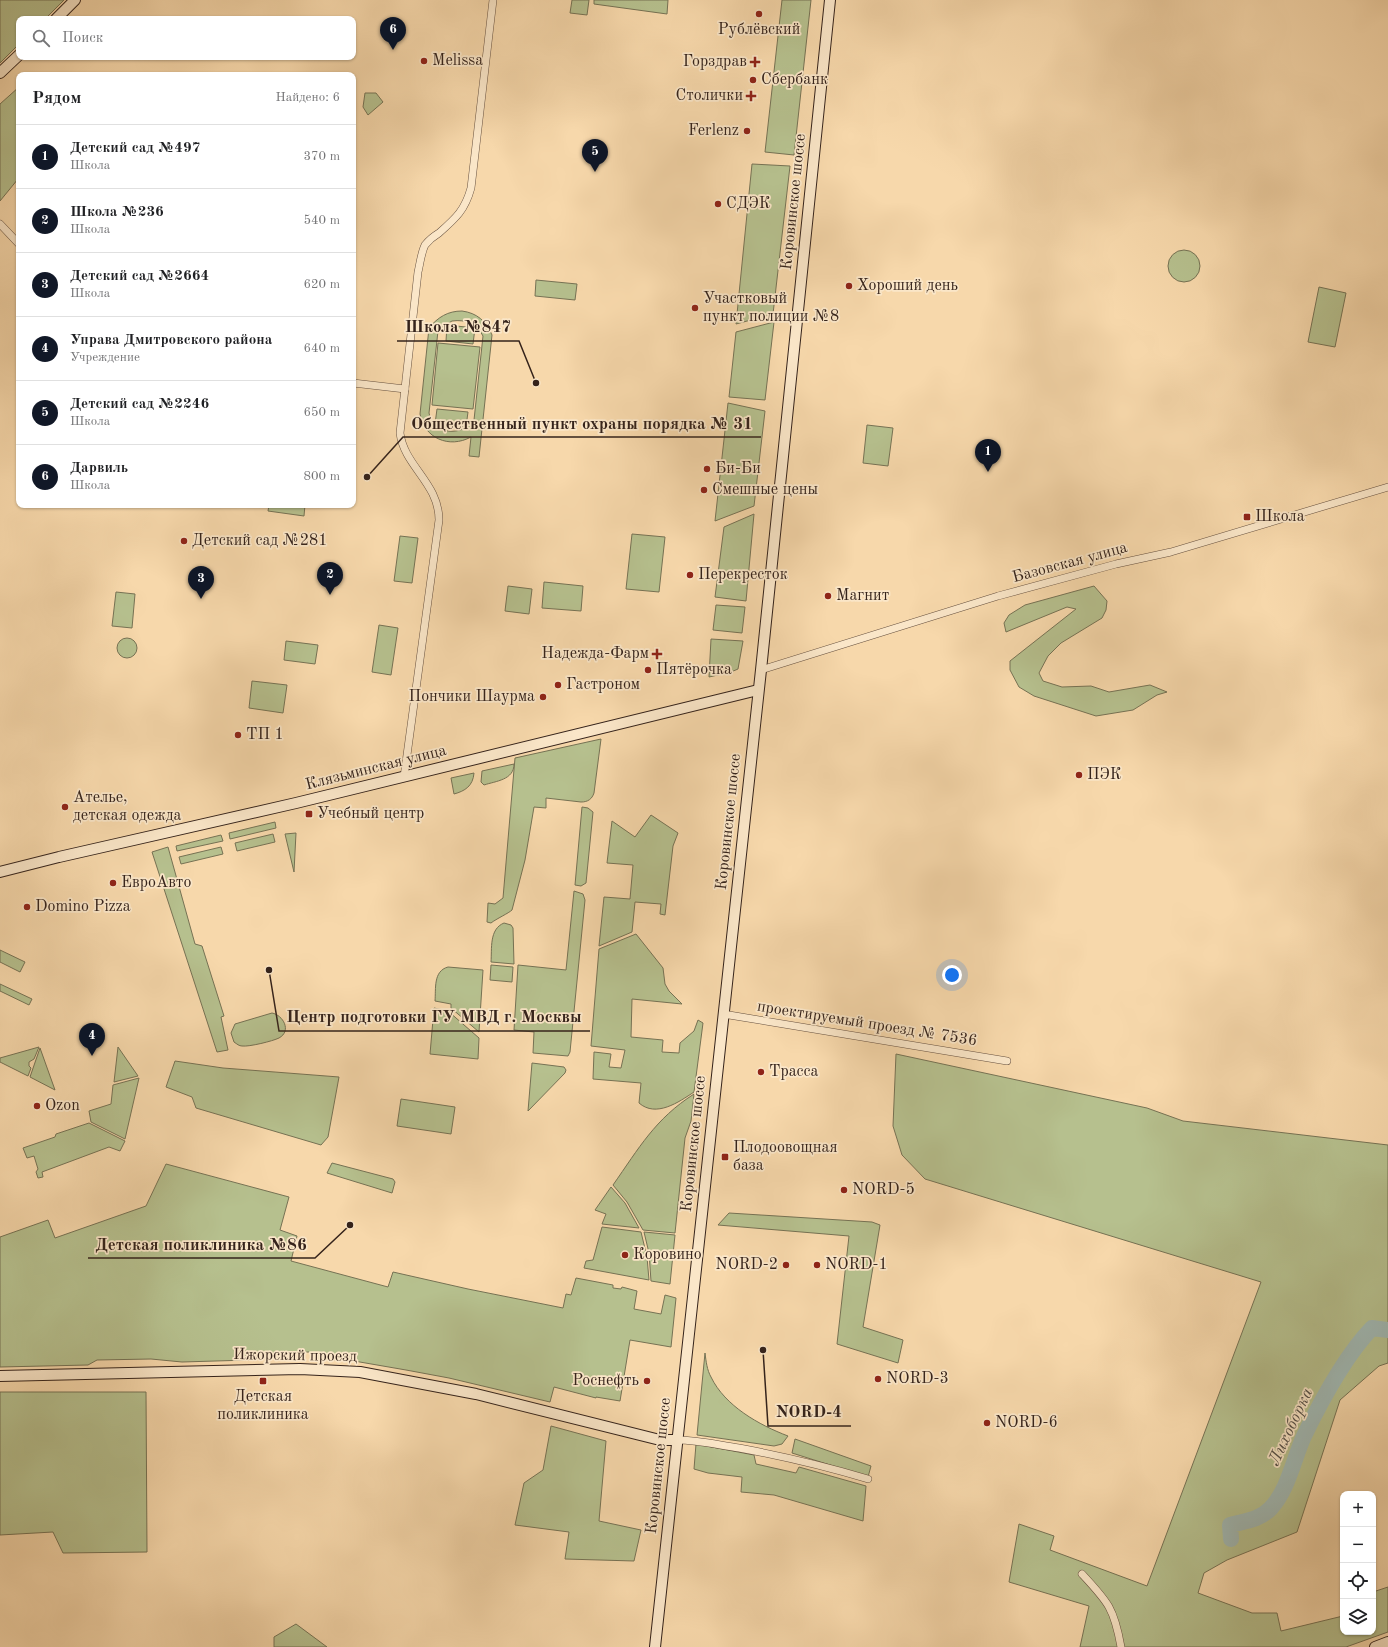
<!DOCTYPE html>
<html lang="ru">
<meta charset="utf-8">
<style>
body{margin:0;font-family:"Old Standard TT",serif;background:#f2f2f2;color:#202124}
.controls{position:absolute;right:12px;bottom:12px;display:grid;overflow:hidden;border-radius:8px;box-shadow:0 1px 3px #0004}
.controls button{width:36px;height:36px;display:grid;place-items:center;padding:0;border:0;border-bottom:1px solid #e0e0e0;background:#fff;color:#202124;font:20px sans-serif}
.you{position:absolute;left:952px;top:975px;width:14px;height:14px;margin:-10px;border:3px solid #fff;border-radius:50%;background:#1a73e8;box-shadow:0 0 0 6px #1a73e833}
.badge{display:grid;place-items:center;width:26px;height:26px;border-radius:50%;background:#111827;color:#fff;font-size:13px;font-weight:700}
.pin{position:absolute;translate:-50% -33px;filter:drop-shadow(0 1px 2px #0008)}
.pin::after{content:'';position:absolute;top:21px;width:14px;height:12px;background:inherit;clip-path:polygon(0 0,100% 0,50% 100%)}
.list{margin:0;padding:0;list-style:none}
h2{display:flex;justify-content:space-between;align-items:center;height:52px;margin:0;padding:0 16px;font-size:17px}
h2 small{font-size:13px;font-weight:400;color:#757577}
.list li{display:grid;grid-template-columns:26px 1fr auto;gap:12px;align-items:center;box-sizing:border-box;height:64px;padding:0 16px;border-top:1px solid #e0e0e0}
.list b{display:block;font-size:15px;white-space:nowrap}
.list p{margin:0;font-size:13px;white-space:nowrap;color:#757577}
.list em{font-size:13px;font-style:normal;color:#757577}
.icon{flex:none;width:22px;height:22px;fill:none;stroke:currentColor;stroke-width:2;stroke-linecap:round;stroke-linejoin:round}
.map{position:relative;flex:none;width:1388px;height:1647px;overflow:hidden}
.search{position:absolute;background:#fff;box-shadow:0 1px 3px #0004;left:16px;top:16px;width:340px;height:44px;display:flex;align-items:center;gap:10px;box-sizing:border-box;padding:0 14px;border-radius:8px;color:#757577;font-size:15px}
.panel{position:absolute;background:#fff;box-shadow:0 1px 3px #0004;left:16px;top:72px;width:340px;height:436px;border-radius:8px}
.map>svg:first-child{display:block}
.green{fill:#b6c08e;stroke:#767254;fill-rule:evenodd}
.lines{fill:none;stroke-linecap:round;stroke-linejoin:round}
.river{stroke:#a0b8b3;stroke-width:16}
.street-casing{stroke:#66503f;stroke-width:8}
.secondary-casing{stroke:#35231b;stroke-width:12}
.street{stroke:#fae6c8;stroke-width:7}
.secondary{stroke:#fae6c8;stroke-width:10}
.poi-dot{fill:#8f2418;stroke:#fae6c8;stroke-width:1.5}
.labels{text-anchor:middle;dominant-baseline:central;stroke-width:3.5;stroke-linejoin:round;paint-order:stroke}
.poi-label{font-size:16px;fill:#35231b;stroke:#fae6c8;text-anchor:start}
.street-label{font-size:16px;fill:#35231b;stroke:#fae6c8}
.water-label{font-size:17px;font-style:italic;fill:#555049;stroke:#fae6c8}
.leader{fill:none;stroke:#35231b;stroke-width:1.5}
.callout-dot{fill:#35231b;stroke:#fae6c8;stroke-width:1.5}
.callout-label{font-size:17px;text-anchor:middle;font-weight:bold;fill:#35231b;stroke:#fae6c8;stroke-width:3.5;stroke-linejoin:round;paint-order:stroke}
</style>
<div class="map">
<svg width="1388" height="1647" viewBox="0 0 1388 1647">
<rect width="100%" height="100%" fill="#f7d8ab"/>
<filter id="stains"><feTurbulence type="fractalNoise" baseFrequency=".005" numOctaves="4"/><feColorMatrix values="0 0 0 0 .2 0 0 0 0 .09 0 0 0 0 .02 0 0 0 .5 -.17"/></filter>
<radialGradient id="worn" r=".72"><stop offset=".6" stop-color="#630" stop-opacity="0"/><stop offset="1" stop-color="#630" stop-opacity=".3"/></radialGradient>
<!-- green -->
<g class="green">
<path d="M 0,0 L 64,0 L 45,19 L 19,19 L 19,44 L 0,63 Z"/>
<path d="M 572,0 L 589,0 L 587,15 L 570,13 Z"/>
<path d="M 594,0 L 668,0 L 667,14 L 594,4 Z"/>
<path d="M 782,0 L 811,0 L 794,155 L 765,152 Z"/>
<path d="M 19,87 L 19,169 L 18,179 L 0,201 L 0,104 Z"/>
<path d="M 365,93 L 376,93 L 383,102 L 368,115 L 363,107 Z"/>
<path d="M 752,164 L 790,166 L 773,314 L 736,324 Z"/>
<circle cx="1184" cy="266" r="16"/>
<path d="M 536,280 L 577,284 L 575,300 L 535,296 Z"/>
<path d="M 1319,287 L 1346,293 L 1335,347 L 1308,342 Z"/>
<path d="M 462,311 C 477,313 486,321 492,335 L 479,457 L 469,456 L 471,437 C 449,449 424,438 420,414 L 429,328 C 438,317 448,311 462,311 ZM 452,321 C 466,319 477,324 483,336 L 474,420 C 462,437 433,435 429,413 L 438,331 L 445,325 Z"/>
<path d="M 774,322 L 765,400 L 729,397 L 736,332 Z"/>
<path d="M 447,325 L 475,328 L 473,344 L 446,341 Z"/>
<path d="M 438,343 L 480,347 L 473,409 L 432,405 Z"/>
<path d="M 728,403 L 765,411 L 754,506 L 715,521 Z"/>
<path d="M 437,409 L 468,412 L 466,427 L 435,424 Z"/>
<path d="M 867,425 L 893,428 L 888,466 L 863,463 Z"/>
<path d="M 269,505 L 305,505 L 304,516 L 268,511 Z"/>
<path d="M 754,514 L 746,601 L 715,597 L 724,527 Z"/>
<path d="M 632,534 L 665,537 L 659,592 L 626,589 Z"/>
<path d="M 400,536 L 418,538 L 412,583 L 394,581 Z"/>
<path d="M 544,582 L 583,586 L 581,611 L 542,608 Z"/>
<path d="M 508,586 L 532,589 L 529,614 L 505,611 Z"/>
<path d="M 1094,586 L 1107,601 L 1106,610 L 1102,618 L 1061,643 L 1048,656 L 1039,673 L 1043,681 L 1062,687 L 1091,686 L 1109,692 L 1150,685 L 1167,692 L 1157,695 L 1133,710 L 1096,716 L 1034,696 L 1019,687 L 1010,670 L 1010,661 L 1076,609 L 1067,607 L 1006,632 L 1004,623 L 1009,615 L 1025,605 Z"/>
<path d="M 116,592 L 135,594 L 132,628 L 112,626 Z"/>
<path d="M 716,605 L 745,607 L 742,633 L 713,630 Z"/>
<path d="M 379,625 L 398,628 L 391,675 L 372,672 Z"/>
<circle cx="127" cy="648" r="10"/>
<path d="M 711,639 L 743,641 L 738,669 L 731,672 L 709,677 Z"/>
<path d="M 286,641 L 318,645 L 315,664 L 284,660 Z"/>
<path d="M 252,681 L 287,685 L 283,713 L 249,708 Z"/>
<path d="M 601,739 L 594,793 C 592,799 588,802 581,802 L 546,798 L 546,808 L 534,807 L 525,860 L 512,910 C 509,913 496,919 491,923 L 487,922 L 488,903 L 495,904 L 503,898 L 515,758 Z"/>
<path d="M 514,764 C 514,780 496,781 484,785 L 481,782 L 482,771 Z"/>
<path d="M 474,773 C 473,786 465,791 454,794 L 451,778 Z"/>
<path d="M 582,807 L 588,808 L 593,812 L 586,883 L 581,886 L 575,885 Z"/>
<path d="M 651,815 L 678,833 L 673,846 L 665,915 L 660,914 L 661,904 L 635,902 L 632,932 L 599,946 L 604,897 L 630,899 L 633,865 L 607,863 L 612,821 L 635,837 Z"/>
<path d="M 275,822 L 276,828 L 230,839 L 229,833 Z"/>
<path d="M 296,833 L 294,872 L 285,834 Z"/>
<path d="M 273,834 L 275,842 L 237,851 L 235,843 Z"/>
<path d="M 221,835 L 223,841 L 177,851 L 176,846 Z"/>
<path d="M 168,847 L 195,944 L 202,946 L 224,1016 L 221,1017 L 228,1050 L 217,1052 L 152,852 Z"/>
<path d="M 221,847 L 223,854 L 181,864 L 179,857 Z"/>
<path d="M 574,891 L 583,894 L 585,900 L 570,1052 L 568,1056 L 533,1053 L 534,1032 L 514,1030 L 518,965 L 566,970 Z"/>
<path d="M 504,923 L 511,925 L 513,928 L 514,964 L 491,962 C 492,949 489,929 504,923 Z"/>
<path d="M 636,934 L 663,968 L 665,984 L 669,991 L 682,1004 L 632,999 L 631,1037 L 663,1040 L 662,1052 L 679,1053 L 680,1043 L 694,1031 L 698,1020 L 703,1023 L 694,1092 C 679,1102 656,1118 639,1103 L 641,1083 L 593,1079 L 594,1052 L 611,1054 L 609,1067 L 621,1068 L 625,1050 L 591,1046 L 599,949 Z"/>
<path d="M 0,950 L 25,962 L 20,972 L 0,962 Z"/>
<path d="M 491,965 L 513,967 L 512,982 L 490,980 Z"/>
<path d="M 448,967 L 483,970 L 479,1032 L 451,1008 L 451,1004 L 435,1001 C 436,989 433,971 448,967 Z"/>
<path d="M 0,984 L 32,999 L 29,1005 L 0,991 Z"/>
<path d="M 434,1008 L 448,1011 L 479,1038 L 478,1059 L 430,1054 Z"/>
<path d="M 272,1013 C 283,1015 292,1031 279,1038 C 273,1041 249,1047 242,1046 C 239,1046 237,1044 234,1042 L 231,1033 L 235,1024 Z"/>
<path d="M 39,1047 L 34,1059 L 29,1062 L 29,1066 L 31,1068 L 28,1076 L 0,1062 L 0,1058 Z"/>
<path d="M 118,1047 L 138,1076 L 114,1082 Z"/>
<path d="M 40,1048 L 55,1090 L 30,1077 Z"/>
<path d="M 896,1054 L 1147,1108 L 1183,1121 L 1388,1145 L 1388,1363 L 1379,1366 L 1340,1400 L 1297,1532 L 1227,1560 L 1204,1573 L 1198,1593 L 1252,1613 L 1277,1613 L 1281,1631 L 1343,1616 L 1343,1632 L 1373,1632 L 1373,1592 L 1388,1587 L 1388,1632 L 1346,1647 L 1080,1647 L 1089,1606 L 1009,1582 L 1019,1524 L 1054,1536 L 1050,1550 L 1147,1586 L 1261,1282 L 925,1179 L 902,1155 L 893,1126 Z"/>
<path d="M 175,1061 L 223,1068 L 339,1077 L 328,1137 L 321,1145 L 196,1108 L 192,1097 L 166,1087 Z"/>
<path d="M 532,1063 L 564,1067 L 566,1070 L 565,1073 L 528,1111 Z"/>
<path d="M 139,1078 L 125,1139 L 91,1122 L 89,1111 L 111,1104 L 113,1085 Z"/>
<path d="M 694,1094 L 691,1121 L 685,1138 L 675,1233 L 643,1230 L 627,1202 L 613,1185 C 639,1148 655,1119 694,1094 Z"/>
<path d="M 401,1099 L 455,1107 L 451,1134 L 397,1126 Z"/>
<path d="M 89,1123 L 125,1141 L 120,1151 L 109,1147 L 42,1172 L 43,1177 L 38,1178 L 36,1172 L 38,1169 L 34,1156 L 27,1158 L 23,1148 L 55,1137 L 56,1134 Z"/>
<path d="M 332,1163 L 393,1179 L 395,1182 L 392,1193 L 327,1173 Z"/>
<path d="M 166,1164 L 289,1197 L 280,1230 L 297,1236 L 291,1261 L 388,1287 L 393,1272 L 468,1289 L 563,1308 L 566,1294 L 571,1295 L 576,1278 L 613,1285 L 613,1288 L 621,1289 L 622,1287 L 637,1291 L 634,1309 L 661,1314 L 665,1295 L 676,1298 L 671,1347 L 630,1340 L 620,1401 L 596,1397 L 596,1398 L 554,1387 L 550,1402 L 449,1378 L 406,1370 L 354,1361 L 316,1359 L 309,1352 L 255,1353 L 249,1360 L 182,1362 L 151,1359 L 97,1360 L 88,1365 L 0,1367 L 0,1237 L 48,1220 L 55,1238 L 146,1206 Z"/>
<path d="M 611,1187 L 625,1203 L 639,1228 L 602,1224 L 606,1214 L 595,1210 Z"/>
<path d="M 729,1213 L 872,1222 L 880,1225 L 863,1327 L 903,1340 L 898,1363 L 837,1344 L 849,1236 L 718,1225 Z"/>
<path d="M 602,1227 L 641,1232 L 647,1257 L 649,1280 L 584,1268 L 586,1261 L 593,1260 Z"/>
<path d="M 644,1232 L 675,1235 L 670,1284 L 651,1281 L 649,1253 Z"/>
<path d="M 705,1353 C 706,1361 707,1370 711,1377 C 725,1406 759,1425 788,1436 L 782,1444 L 774,1446 L 697,1435 Z"/>
<path d="M 0,1392 L 146,1392 L 147,1552 L 63,1553 L 53,1532 L 0,1535 Z"/>
<path d="M 551,1426 L 606,1441 L 599,1521 L 641,1530 L 634,1561 L 565,1559 L 569,1532 L 515,1525 L 524,1483 L 543,1470 Z"/>
<path d="M 795,1439 L 871,1466 L 868,1477 L 792,1453 Z"/>
<path d="M 696,1444 L 754,1455 L 756,1464 L 796,1473 L 799,1467 L 866,1486 L 863,1521 L 774,1495 L 741,1492 L 742,1477 L 708,1473 L 694,1469 Z"/>
<path d="M 296,1624 L 327,1647 L 274,1647 L 274,1637 Z"/>
</g>
<g class="lines">
<!-- river -->
<path class="river" d="M 1231,1539 L 1230,1525 C 1245,1521 1260,1520 1271,1508 C 1288,1490 1294,1458 1304,1436 C 1321,1401 1345,1356 1372,1328 L 1388,1330"/>
<defs>
<g id="street">
<path d="M 0,224 L 19,244"/>
<path d="M 353,383 L 405,389"/>
<path d="M 761,670 L 998,596 L 1116,564 L 1171,552 L 1388,487"/>
<path d="M 404,777 L 439,520 C 439,483 404,466 400,433 L 418,272 C 420,264 421,253 425,245 C 429,240 434,236 439,233 C 456,218 465,210 471,188 L 493,0"/>
<path d="M 723,1014 L 1007,1061"/>
<path d="M 677,1440 C 698,1440 718,1445 739,1448 C 782,1456 825,1466 868,1479"/>
<path d="M 1082,1574 C 1108,1602 1114,1608 1121,1647"/>
</g>
<g id="secondary">
<path d="M 56,19 L 75,0"/>
<path d="M 0,73 L 19,55"/>
<path d="M 0,872 L 59,857 L 296,803 L 758,690"/>
<path d="M 0,1376 L 300,1369 L 360,1372 L 476,1394 L 660,1440 L 677,1440"/>
<path d="M 655,1647 L 761,670 L 830,0"/>
<path d="M 1375,1647 L 1388,1642"/>
</g>
</defs>
<!-- street casing -->
<use href="#street" class="street-casing"/>
<!-- secondary casing -->
<use href="#secondary" class="secondary-casing"/>
<!-- street -->
<use href="#street" class="street"/>
<!-- secondary -->
<use href="#secondary" class="secondary"/>
</g>
<!-- markers -->
<g class="poi-dot">
<circle cx="759" cy="14" r="4"/>
<circle cx="424" cy="61" r="4"/>
<path d="M753 56h4v4h4v4h-4v4h-4v-4h-4v-4h4z"/>
<circle cx="753" cy="80" r="4"/>
<path d="M749 90h4v4h4v4h-4v4h-4v-4h-4v-4h4z"/>
<circle cx="747" cy="131" r="4"/>
<circle cx="718" cy="204" r="4"/>
<circle cx="849" cy="286" r="4"/>
<circle cx="695" cy="308" r="4"/>
<circle cx="707" cy="469" r="4"/>
<circle cx="704" cy="490" r="4"/>
<rect x="1243" y="513" width="8" height="8" rx="2"/>
<circle cx="184" cy="541" r="4"/>
<circle cx="690" cy="575" r="4"/>
<circle cx="828" cy="596" r="4"/>
<path d="M655 648h4v4h4v4h-4v4h-4v-4h-4v-4h4z"/>
<circle cx="648" cy="670" r="4"/>
<circle cx="558" cy="685" r="4"/>
<circle cx="543" cy="697" r="4"/>
<circle cx="238" cy="735" r="4"/>
<circle cx="1079" cy="775" r="4"/>
<circle cx="65" cy="807" r="4"/>
<rect x="305" y="810" width="8" height="8" rx="2"/>
<circle cx="113" cy="883" r="4"/>
<circle cx="27" cy="907" r="4"/>
<circle cx="761" cy="1072" r="4"/>
<circle cx="37" cy="1106" r="4"/>
<rect x="721" y="1153" width="8" height="8" rx="2"/>
<circle cx="844" cy="1190" r="4"/>
<circle cx="625" cy="1255" r="4"/>
<circle cx="786" cy="1265" r="4"/>
<circle cx="817" cy="1265" r="4"/>
<circle cx="878" cy="1379" r="4"/>
<rect x="259" y="1377" width="8" height="8" rx="2"/>
<circle cx="647" cy="1381" r="4"/>
<circle cx="987" cy="1423" r="4"/>
</g>
<g class="labels">
<!-- poi labels -->
<g class="poi-label">
<text x="759" y="30" text-anchor="middle">Рублёвский</text>
<text x="432" y="61">Melissa</text>
<text x="747" y="62" text-anchor="end">Горздрав</text>
<text x="761" y="80">Сбербанк</text>
<text x="743" y="96" text-anchor="end">Столички</text>
<text x="739" y="131" text-anchor="end">Ferlenz</text>
<text x="726" y="204">СДЭК</text>
<text x="857" y="286">Хороший день</text>
<text x="703" y="299">Участковый<tspan x="703" dy="18">пункт полиции №8</tspan></text>
<text x="715" y="469">Би-Би</text>
<text x="712" y="490">Смешные цены</text>
<text x="1255" y="517">Школа</text>
<text x="192" y="541">Детский сад №281</text>
<text x="698" y="575">Перекресток</text>
<text x="836" y="596">Магнит</text>
<text x="649" y="654" text-anchor="end">Надежда-Фарм</text>
<text x="656" y="670">Пятёрочка</text>
<text x="566" y="685">Гастроном</text>
<text x="535" y="697" text-anchor="end">Пончики Шаурма</text>
<text x="246" y="735">ТП 1</text>
<text x="1087" y="775">ПЭК</text>
<text x="73" y="798">Ателье,<tspan x="73" dy="18">детская одежда</tspan></text>
<text x="317" y="814">Учебный центр</text>
<text x="121" y="883">ЕвроАвто</text>
<text x="35" y="907">Domino Pizza</text>
<text x="769" y="1072">Трасса</text>
<text x="45" y="1106">Ozon</text>
<text x="733" y="1148">Плодоовощная<tspan x="733" dy="18">база</tspan></text>
<text x="852" y="1190">NORD-5</text>
<text x="633" y="1255">Коровино</text>
<text x="778" y="1265" text-anchor="end">NORD-2</text>
<text x="825" y="1265">NORD-1</text>
<text x="886" y="1379">NORD-3</text>
<text x="639" y="1381" text-anchor="end">Роснефть</text>
<text x="263" y="1397" text-anchor="middle">Детская<tspan x="263" dy="18">поликлиника</tspan></text>
<text x="995" y="1423">NORD-6</text>
</g>
<!-- street labels -->
<g class="street-label">
<text transform="translate(794 202) rotate(-84)">Коровинское шоссе</text>
<text transform="translate(1070 563) rotate(-15)">Базовская улица</text>
<text transform="translate(376 768) rotate(-14)">Клязьминская улица</text>
<text transform="translate(729 822) rotate(-84)">Коровинское шоссе</text>
<text transform="translate(867 1024) rotate(9)">проектируемый проезд № 7536</text>
<text transform="translate(694 1144) rotate(-84)">Коровинское шоссе</text>
<text transform="translate(295 1356) rotate(1)">Ижорский проезд</text>
<text transform="translate(659 1466) rotate(-84)">Коровинское шоссе</text>
</g>
<!-- water labels -->
<g class="water-label">
<text transform="translate(1291 1427) rotate(-65)">Лихоборка</text>
</g>
</g>
<!-- callouts -->
<path class="leader" d="M536 383L519 341H397M367 477L403 437H761M269 970L279 1031H590M350 1225L315 1258H88M763 1350L768 1426H851"/>
<g class="callout-dot">
<circle cx="536" cy="383" r="4"/>
<circle cx="367" cy="477" r="4"/>
<circle cx="269" cy="970" r="4"/>
<circle cx="350" cy="1225" r="4"/>
<circle cx="763" cy="1350" r="4"/>
</g>
<g class="callout-label">
<text x="458" y="332">Школа №847</text>
<text x="582" y="429">Общественный пункт охраны порядка № 31</text>
<text x="434" y="1022">Центр подготовки ГУ МВД г. Москвы</text>
<text x="201" y="1250">Детская поликлиника №86</text>
<text x="809" y="1417">NORD-4</text>
</g>
<rect width="100%" height="100%" filter="url(#stains)"/>
<rect width="100%" height="100%" fill="url(#worn)"/>
</svg>
<div class="controls">
<button>+</button>
<button>−</button>
<button><svg class="icon" aria-label="locate" viewBox="0 0 24 24"><circle cx="12" cy="12" r="6"/><path d="M12 2v4M12 18v4M2 12h4M18 12h4"/></svg></button>
<button><svg class="icon" aria-label="layers" viewBox="0 0 24 24"><path d="M12 4l9 5-9 5-9-5zM3 14l9 5 9-5"/></svg></button>
</div>
<div class="you"></div>
<div class="pin badge" style="left:988px;top:472px">1</div>
<div class="pin badge" style="left:330px;top:595px">2</div>
<div class="pin badge" style="left:201px;top:599px">3</div>
<div class="pin badge" style="left:92px;top:1056px">4</div>
<div class="pin badge" style="left:595px;top:172px">5</div>
<div class="pin badge" style="left:393px;top:50px">6</div>
<div class="search"><svg class="icon" aria-label="search" viewBox="0 0 24 24"><circle cx="10" cy="10" r="6"/><path d="M15 15l6 6"/></svg>Поиск</div>
<section class="panel">
<h2>Рядом<small>Найдено: 6</small></h2>
<ul class="list">
<li><span class="badge">1</span><div><b>Детский сад №497</b><p>Школа</p></div><em>370 m</em></li>
<li><span class="badge">2</span><div><b>Школа №236</b><p>Школа</p></div><em>540 m</em></li>
<li><span class="badge">3</span><div><b>Детский сад №2664</b><p>Школа</p></div><em>620 m</em></li>
<li><span class="badge">4</span><div><b>Управа Дмитровского района</b><p>Учреждение</p></div><em>640 m</em></li>
<li><span class="badge">5</span><div><b>Детский сад №2246</b><p>Школа</p></div><em>650 m</em></li>
<li><span class="badge">6</span><div><b>Дарвиль</b><p>Школа</p></div><em>800 m</em></li>
</ul>
</section>
</div>
